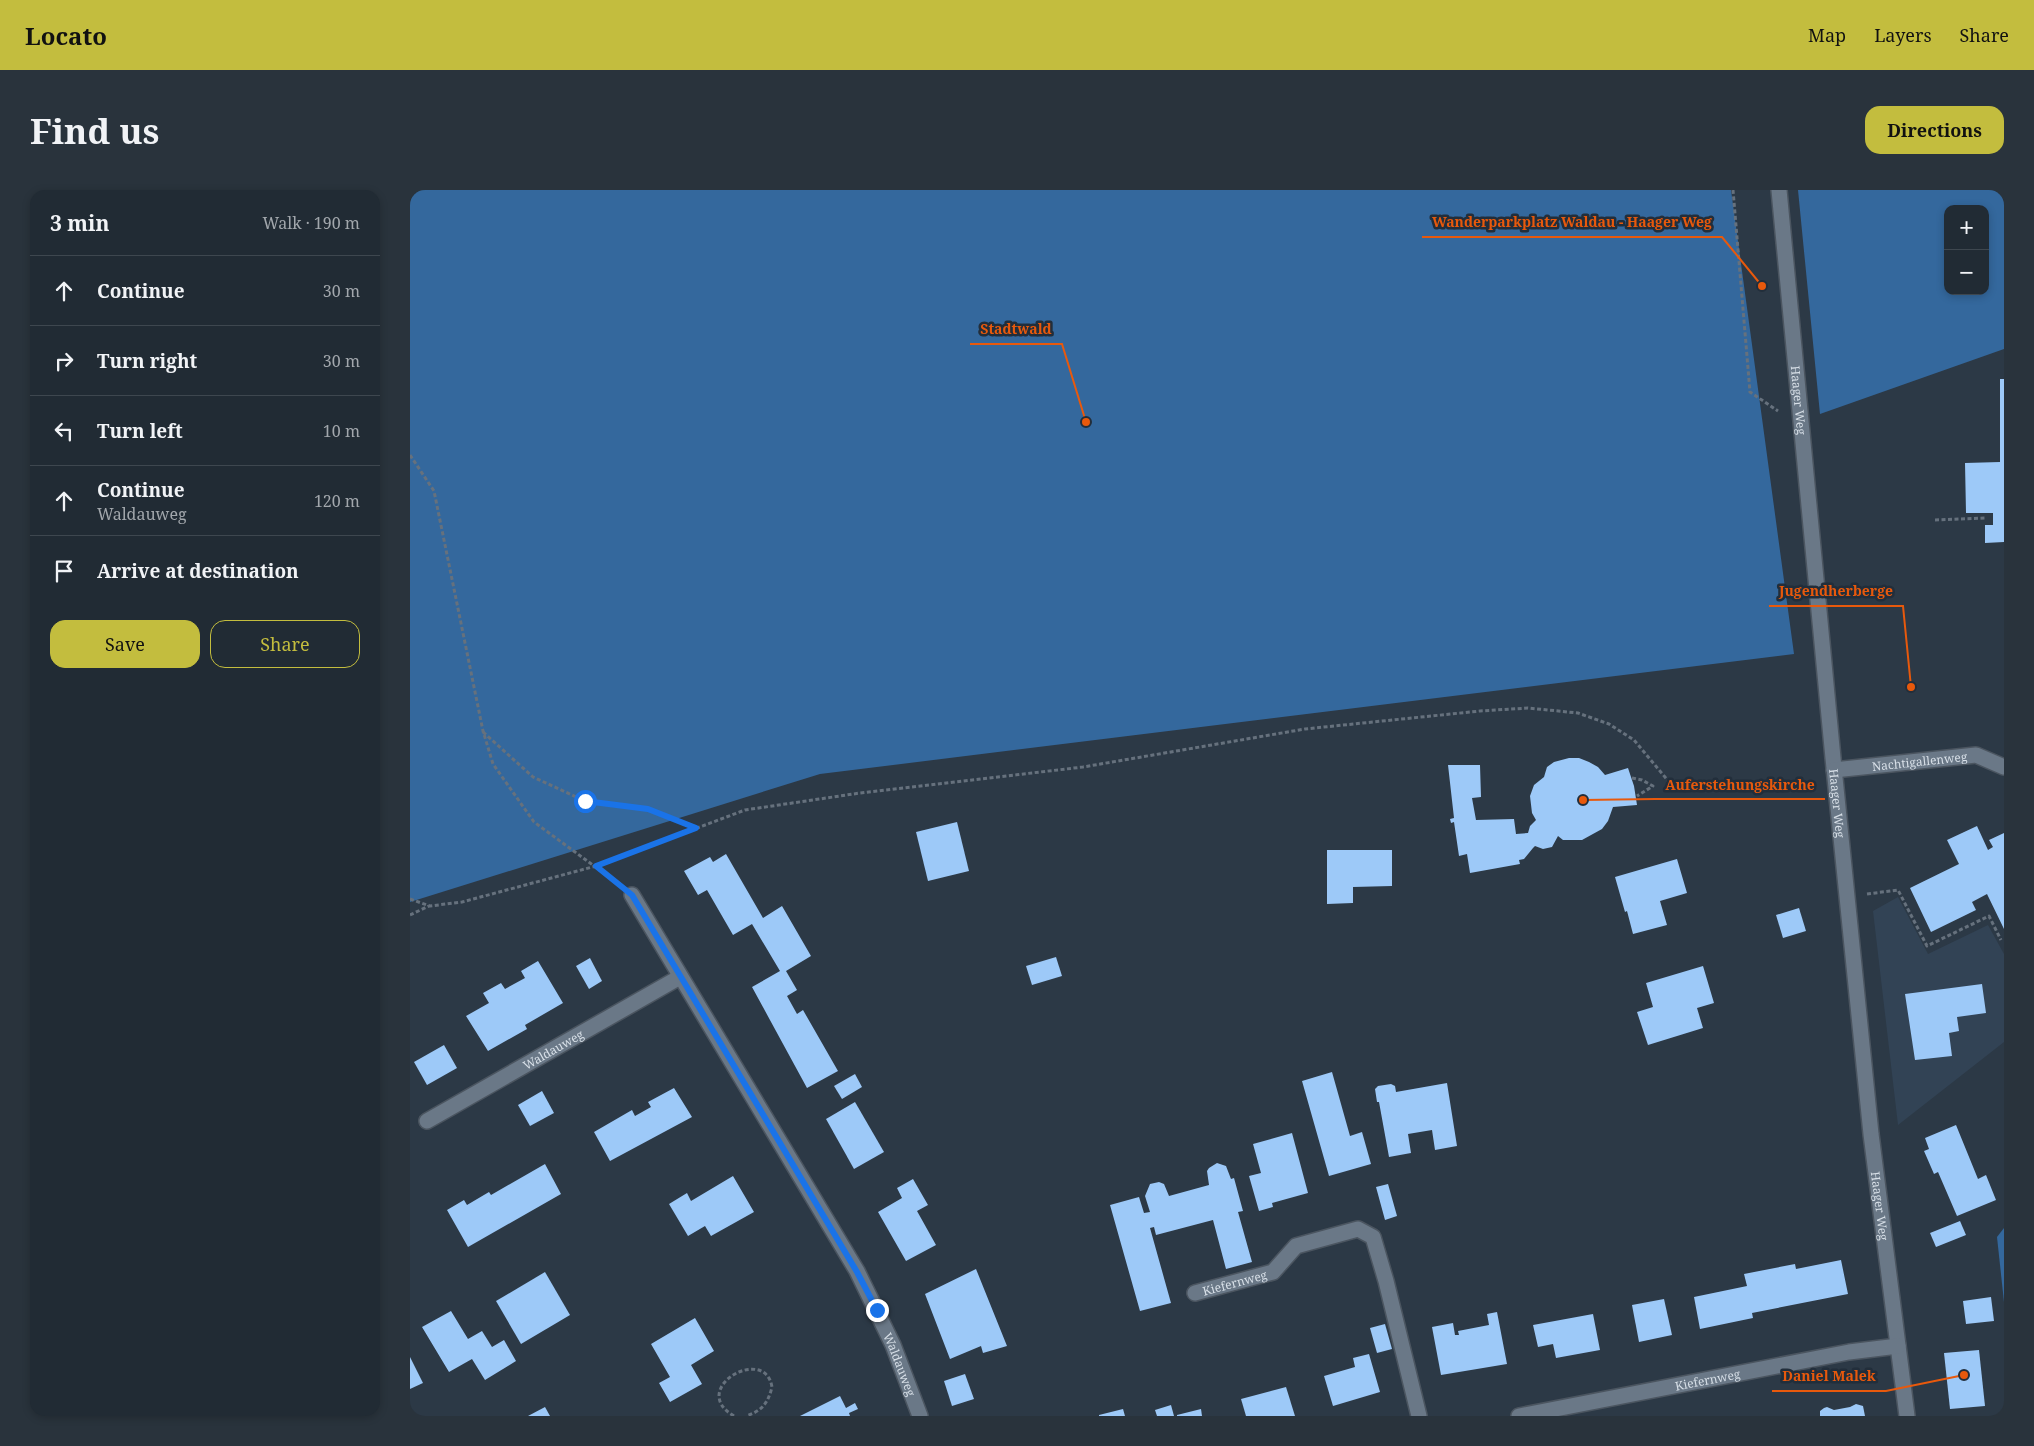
<!DOCTYPE html>
<meta charset="utf-8">
<style>
body{margin:0;font-family:"Noto Serif",serif;background:#29333c;color:#f1f3f6}
.controls{position:absolute;right:15px;top:15px;display:grid;overflow:hidden;border-radius:10px;box-shadow:0 2px 8px #0003}
.controls button{width:45px;height:45px;display:grid;place-items:center;padding:0;border:0;border-bottom:1px solid #3e474f;background:#212b34;color:#f1f3f6;font:25px sans-serif}
.stop{position:absolute;width:15px;height:15px;margin:-11px;border:4px solid #1a73e8;border-radius:50%;background:#fff}
.stop.end{background:#1a73e8;border-color:#fff;box-shadow:0 1px 5px #0008}
.list{margin:0;padding:0;list-style:none}
h2{display:flex;justify-content:space-between;align-items:center;height:65px;margin:0;padding:0 20px;font-size:21px}
h2 small{font-size:16px;font-weight:400;color:#a2a7ac}
.list li{display:grid;grid-template-columns:32px 1fr auto;gap:15px;align-items:center;box-sizing:border-box;height:70px;padding:0 20px;border-top:1px solid #3e474f}
.list b{display:block;font-size:19px;white-space:nowrap}
.list p{margin:0;font-size:16px;white-space:nowrap;color:#a2a7ac}
.list em{font-size:16px;font-style:normal;color:#a2a7ac}
.actions{display:flex;gap:10px;padding:15px 20px}
.actions a{flex:1;padding:11px 0;border:1px solid #c3bd3e;border-radius:15px;text-align:center;font-size:18px;color:#c3bd3e}
.actions .main{background:#c3bd3e;color:#111}
.icon{flex:none;width:28px;height:28px;fill:none;stroke:currentColor;stroke-width:2;stroke-linecap:round;stroke-linejoin:round}
.map{position:relative;flex:none;width:1594px;height:1226px;overflow:hidden;border-radius:15px}
header{display:flex;align-items:center;gap:30px;box-sizing:border-box;height:70px;padding:0 25px;background:#c3bd3e;color:#111}
header strong{font-size:24px}
nav{display:flex;gap:28px;margin-inline-start:auto;font-size:18px}
.intro{display:flex;align-items:center;justify-content:space-between;box-sizing:border-box;height:120px;padding:0 30px}
h1{margin:0;font-size:35px}
.button{padding:12px 22px;border-radius:15px;background:#c3bd3e;color:#111;font-size:18px;font-weight:700}
main{display:flex;gap:30px;padding:0 30px}
aside{flex:1;background:#212b34;border-radius:15px;box-shadow:0 2px 8px #0003}
.map>svg:first-child{display:block}
.built{fill:#324355}
.forest{fill:#34689d;fill-rule:evenodd}
.building{fill:#9dc9f8}
.lines{fill:none;stroke-linecap:round;stroke-linejoin:round}
.minor-casing{stroke:#4b5560;stroke-width:18}
.path{stroke:#66717d;stroke-width:3;stroke-dasharray:4 2.5;stroke-linecap:butt}
.minor{stroke:#6a7887;stroke-width:15}
.route{stroke:#1a73e8;stroke-width:6}
.labels{text-anchor:middle;dominant-baseline:central;stroke-width:5;stroke-linejoin:round;paint-order:stroke}
.street-label{font-size:12px;fill:#d7dfe7;stroke:#222e3b}
.leader{fill:none;stroke:#e8590c;stroke-width:2}
.callout-dot{fill:#e8590c;stroke:#222e3b;stroke-width:2}
.callout-label{font-size:14px;text-anchor:middle;font-weight:bold;fill:#e8590c;stroke:#222e3b;stroke-width:5;stroke-linejoin:round;paint-order:stroke}
</style>
<header>
<strong>Locato</strong>
<nav><a>Map</a><a>Layers</a><a>Share</a></nav>
</header>
<div class="intro"><h1>Find us</h1><a class="button">Directions</a></div>
<main>
<aside>
<h2>3 min<small>Walk · 190 m</small></h2>
<ul class="list">
<li><svg class="icon" aria-label="ahead" viewBox="0 0 24 24"><path d="M12 20V5M6 11l6-6 6 6"/></svg><div><b>Continue</b></div><em>30 m</em></li>
<li><svg class="icon" aria-label="right" viewBox="0 0 24 24"><path d="M7 20v-9h11M14 6l5 5-5 5"/></svg><div><b>Turn right</b></div><em>30 m</em></li>
<li><svg class="icon" aria-label="left" viewBox="0 0 24 24"><path d="M17 20v-9H6M10 6l-5 5 5 5"/></svg><div><b>Turn left</b></div><em>10 m</em></li>
<li><svg class="icon" aria-label="ahead" viewBox="0 0 24 24"><path d="M12 20V5M6 11l6-6 6 6"/></svg><div><b>Continue</b><p>Waldauweg</p></div><em>120 m</em></li>
<li><svg class="icon" aria-label="arrive" viewBox="0 0 24 24"><path d="M6 21V4h12l-3 4 3 4H6"/></svg><div><b>Arrive at destination</b></div></li>
</ul>
<div class="actions"><a class="main">Save</a><a>Share</a></div>
</aside>
<div class="map">
<svg width="1594" height="1226" viewBox="0 0 1594 1226">
<rect width="100%" height="100%" fill="#2c3946"/>
<!-- built -->
<path class="built" d="M 1488,707 L 1518,764 L 1578,735 L 1594,764 L 1594,852 L 1488,935 L 1463,721 Z"/>
<!-- forest -->
<g class="forest">
<path d="M 0,0 L 1321,0 L 1384,464 L 410,584 L 0,712 Z"/>
<path d="M 1388,0 L 1594,0 L 1594,159 L 1410,224 ZM 1538,19 L 1575,19 L 1575,101 L 1538,101 Z"/>
<path d="M 1594,1038 L 1594,1112 L 1587,1047 Z"/>
</g>
<!-- building -->
<g class="building">
<path d="M 1590,189 L 1594,189 L 1594,352 L 1575,353 L 1575,335 L 1583,335 L 1583,323 L 1556,323 L 1555,273 L 1590,272 Z"/>
<path d="M 1159,568 L 1169,568 L 1179,572 L 1188,577 L 1195,585 L 1218,578 L 1224,596 L 1227,615 L 1203,617 L 1198,631 L 1192,639 L 1172,650 L 1153,650 L 1148,646 L 1142,657 L 1133,659 L 1125,656 L 1123,658 L 1114,669 L 1109,670 L 1110,674 L 1060,683 L 1057,664 L 1049,666 L 1044,632 L 1041,633 L 1040,629 L 1044,628 L 1038,575 L 1070,575 L 1071,607 L 1062,608 L 1066,630 L 1104,629 L 1106,644 L 1118,643 L 1120,636 L 1126,630 L 1122,623 L 1120,606 L 1124,595 L 1134,587 L 1137,577 L 1144,572 Z"/>
<path d="M 547,632 L 559,681 L 518,691 L 506,642 Z"/>
<path d="M 1567,636 L 1578,660 L 1583,657 L 1579,650 L 1594,643 L 1594,739 L 1577,704 L 1562,712 L 1566,720 L 1521,742 L 1500,698 L 1549,674 L 1537,650 Z"/>
<path d="M 917,660 L 982,660 L 982,696 L 943,697 L 943,713 L 917,714 Z"/>
<path d="M 316,664 L 353,728 L 372,716 L 401,766 L 376,781 L 387,800 L 377,806 L 387,824 L 393,820 L 428,881 L 397,898 L 342,797 L 370,781 L 342,734 L 323,745 L 297,700 L 288,705 L 274,681 L 300,667 L 303,672 Z"/>
<path d="M 1267,669 L 1277,703 L 1250,711 L 1257,735 L 1223,744 L 1217,721 L 1215,722 L 1205,687 Z"/>
<path d="M 1389,718 L 1396,741 L 1373,748 L 1366,725 Z"/>
<path d="M 646,767 L 652,786 L 622,795 L 616,776 Z"/>
<path d="M 180,768 L 192,791 L 179,799 L 166,776 Z"/>
<path d="M 128,771 L 153,813 L 115,835 L 117,839 L 78,861 L 56,826 L 79,813 L 73,803 L 91,793 L 95,799 L 115,788 L 111,781 Z"/>
<path d="M 1293,776 L 1304,813 L 1287,818 L 1293,838 L 1238,855 L 1227,822 L 1243,817 L 1236,793 Z"/>
<path d="M 1572,794 L 1576,823 L 1547,827 L 1549,841 L 1539,843 L 1542,866 L 1505,870 L 1495,804 Z"/>
<path d="M 34,855 L 47,878 L 17,895 L 4,872 Z"/>
<path d="M 922,882 L 940,946 L 952,942 L 961,974 L 919,986 L 892,891 Z"/>
<path d="M 445,884 L 452,897 L 432,909 L 424,896 Z"/>
<path d="M 1037,893 L 1047,956 L 1025,960 L 1022,940 L 998,944 L 1001,963 L 979,967 L 969,912 L 967,912 L 965,899 L 968,896 L 981,894 L 985,896 L 986,902 Z"/>
<path d="M 264,898 L 282,927 L 200,971 L 184,942 L 222,920 L 225,926 L 241,917 L 238,912 Z"/>
<path d="M 132,901 L 144,923 L 120,936 L 108,915 Z"/>
<path d="M 445,912 L 474,962 L 444,979 L 416,929 Z"/>
<path d="M 1546,935 L 1568,989 L 1576,985 L 1586,1010 L 1547,1026 L 1528,982 L 1524,984 L 1514,961 L 1519,959 L 1515,948 Z"/>
<path d="M 882,943 L 898,1003 L 862,1013 L 863,1017 L 849,1021 L 839,986 L 851,983 L 843,954 Z"/>
<path d="M 807,973 L 816,976 L 821,989 L 824,988 L 833,1021 L 828,1022 L 842,1072 L 816,1079 L 803,1030 L 746,1045 L 744,1037 L 740,1038 L 761,1113 L 730,1121 L 700,1015 L 729,1007 L 734,1023 L 740,1022 L 735,1006 L 740,994 L 749,992 L 754,994 L 759,1006 L 799,995 L 797,981 L 799,978 Z"/>
<path d="M 135,974 L 151,1004 L 58,1057 L 37,1020 L 54,1010 L 57,1015 L 79,1002 L 81,1005 Z"/>
<path d="M 323,986 L 344,1022 L 301,1046 L 295,1036 L 278,1046 L 259,1014 L 277,1003 L 281,1011 Z"/>
<path d="M 503,989 L 518,1015 L 507,1021 L 526,1055 L 496,1071 L 468,1022 L 492,1008 L 487,998 Z"/>
<path d="M 978,994 L 987,1026 L 975,1030 L 966,997 Z"/>
<path d="M 1550,1031 L 1556,1045 L 1526,1057 L 1520,1043 Z"/>
<path d="M 1431,1070 L 1438,1104 L 1342,1123 L 1343,1128 L 1290,1139 L 1284,1107 L 1337,1096 L 1334,1084 L 1385,1074 L 1386,1079 Z"/>
<path d="M 566,1079 L 597,1156 L 573,1163 L 571,1156 L 540,1169 L 515,1104 Z"/>
<path d="M 135,1082 L 160,1125 L 111,1154 L 86,1111 Z"/>
<path d="M 1581,1107 L 1584,1131 L 1556,1134 L 1553,1111 Z"/>
<path d="M 1254,1109 L 1262,1145 L 1229,1152 L 1222,1115 Z"/>
<path d="M 41,1121 L 58,1149 L 72,1141 L 82,1157 L 94,1150 L 106,1171 L 75,1190 L 62,1169 L 39,1182 L 12,1137 Z"/>
<path d="M 1087,1122 L 1097,1174 L 1031,1185 L 1022,1137 L 1043,1133 L 1045,1145 L 1049,1145 L 1048,1141 L 1079,1135 L 1077,1124 Z"/>
<path d="M 1183,1124 L 1190,1160 L 1146,1168 L 1143,1154 L 1128,1157 L 1123,1135 Z"/>
<path d="M 285,1128 L 304,1161 L 281,1175 L 292,1194 L 260,1212 L 249,1193 L 260,1187 L 241,1154 Z"/>
<path d="M 975,1134 L 982,1159 L 967,1163 L 960,1138 Z"/>
<path d="M 1569,1160 L 1575,1216 L 1540,1219 L 1534,1163 Z"/>
<path d="M 959,1164 L 970,1202 L 923,1216 L 914,1186 L 945,1177 L 943,1168 Z"/>
<path d="M 0,1167 L 13,1193 L 0,1199 Z"/>
<path d="M 555,1184 L 564,1209 L 542,1216 L 534,1191 Z"/>
<path d="M 876,1197 L 885,1226 L 836,1226 L 831,1209 Z"/>
<path d="M 430,1206 L 436,1218 L 445,1213 L 448,1219 L 439,1223 L 440,1226 L 390,1226 Z"/>
<path d="M 1446,1214 L 1453,1216 L 1455,1226 L 1410,1226 L 1410,1221 L 1414,1218 L 1417,1217 L 1424,1220 L 1440,1217 Z"/>
<path d="M 761,1215 L 764,1226 L 747,1226 L 745,1220 Z"/>
<path d="M 135,1217 L 140,1226 L 118,1226 Z"/>
<path d="M 713,1219 L 715,1226 L 689,1226 L 689,1225 Z"/>
<path d="M 791,1219 L 792,1226 L 767,1226 L 767,1225 Z"/>
</g>
<g class="lines">
<defs>
<g id="minor">
<path id="s1" d="M 1369,0 L 1423,568 L 1461,944 L 1497,1226"/>
<path id="s2" d="M 1424,580 L 1566,565 L 1594,577"/>
<path id="s3" d="M 222,705 L 447,1081 L 483,1155 L 510,1226"/>
<path id="s4" d="M 17,931 L 270,787"/>
<path id="s5" d="M 785,1103 L 863,1082 L 886,1056 L 948,1039 L 963,1047 L 976,1091 L 1009,1226"/>
<path id="s6" d="M 1109,1226 L 1439,1162 L 1488,1156"/>
</g>
</defs>
<!-- minor casing -->
<use href="#minor" class="minor-casing"/>
<!-- path -->
<g class="path">
<path d="M 1323,0 L 1340,202 L 1368,221"/>
<path d="M 0,265 L 24,301 L 73,541 L 83,574 L 124,632 L 206,692"/>
<path d="M 1525,330 L 1577,328"/>
<path d="M 73,542 L 123,587 L 175,611 L 238,619 L 286,637"/>
<path d="M 1222,588 L 1232,590 L 1243,596 L 1227,606"/>
<path d="M 1457,704 L 1488,700 L 1517,756 L 1579,726 L 1591,750"/>
<path d="M 0,709 L 20,716 L 52,712 L 186,676 L 335,620 L 450,603 L 673,577 L 895,539 L 1070,521 L 1118,518 L 1168,523 L 1199,534 L 1224,550 L 1260,593"/>
<path d="M 0,725 L 19,716"/>
<path d="M 324,1226 C 277,1199 355,1154 362,1197 C 358,1213 352,1221 336,1226"/>
</g>
<!-- minor -->
<use href="#minor" class="minor"/>
</g>
<g class="lines">
<!-- route -->
<path class="route" d="M 175,611 L 238,619 L 286,638 L 186,676 L 222,705 L 447,1082 L 467,1120"/>
</g>
<g class="labels">
<!-- street labels -->
<g class="street-label">
<text stroke="none"><textPath href="#s1" startOffset="211">Haager Weg</textPath></text>
<text stroke="none"><textPath href="#s2" startOffset="86">Nachtigallenweg</textPath></text>
<text stroke="none"><textPath href="#s1" startOffset="616">Haager Weg</textPath></text>
<text stroke="none"><textPath href="#s4" startOffset="145">Waldauweg</textPath></text>
<text stroke="none"><textPath href="#s1" startOffset="1021">Haager Weg</textPath></text>
<text stroke="none"><textPath href="#s5" startOffset="41">Kiefernweg</textPath></text>
<text stroke="none"><textPath href="#s3" startOffset="541">Waldauweg</textPath></text>
<text stroke="none"><textPath href="#s6" startOffset="192">Kiefernweg</textPath></text>
</g>
</g>
<!-- callouts -->
<path class="leader" d="M1352 96L1312 47H1012M676 232L652 154H560M1501 497L1493 416H1359M1173 610L1245 609H1415M1554 1185L1476 1201H1362"/>
<g class="callout-dot">
<circle cx="1352" cy="96" r="5"/>
<circle cx="676" cy="232" r="5"/>
<circle cx="1501" cy="497" r="5"/>
<circle cx="1173" cy="610" r="5"/>
<circle cx="1554" cy="1185" r="5"/>
</g>
<g class="callout-label">
<text x="1162" y="37">Wanderparkplatz Waldau - Haager Weg</text>
<text x="606" y="144">Stadtwald</text>
<text x="1426" y="406">Jugendherberge</text>
<text x="1330" y="600">Auferstehungskirche</text>
<text x="1419" y="1191">Daniel Malek</text>
</g>
</svg>
<div class="controls">
<button>+</button>
<button>−</button>
</div>
<div class="stop" style="left:175px;top:611px"></div>
<div class="stop end" style="left:467px;top:1120px"></div>
</div>
</main>
